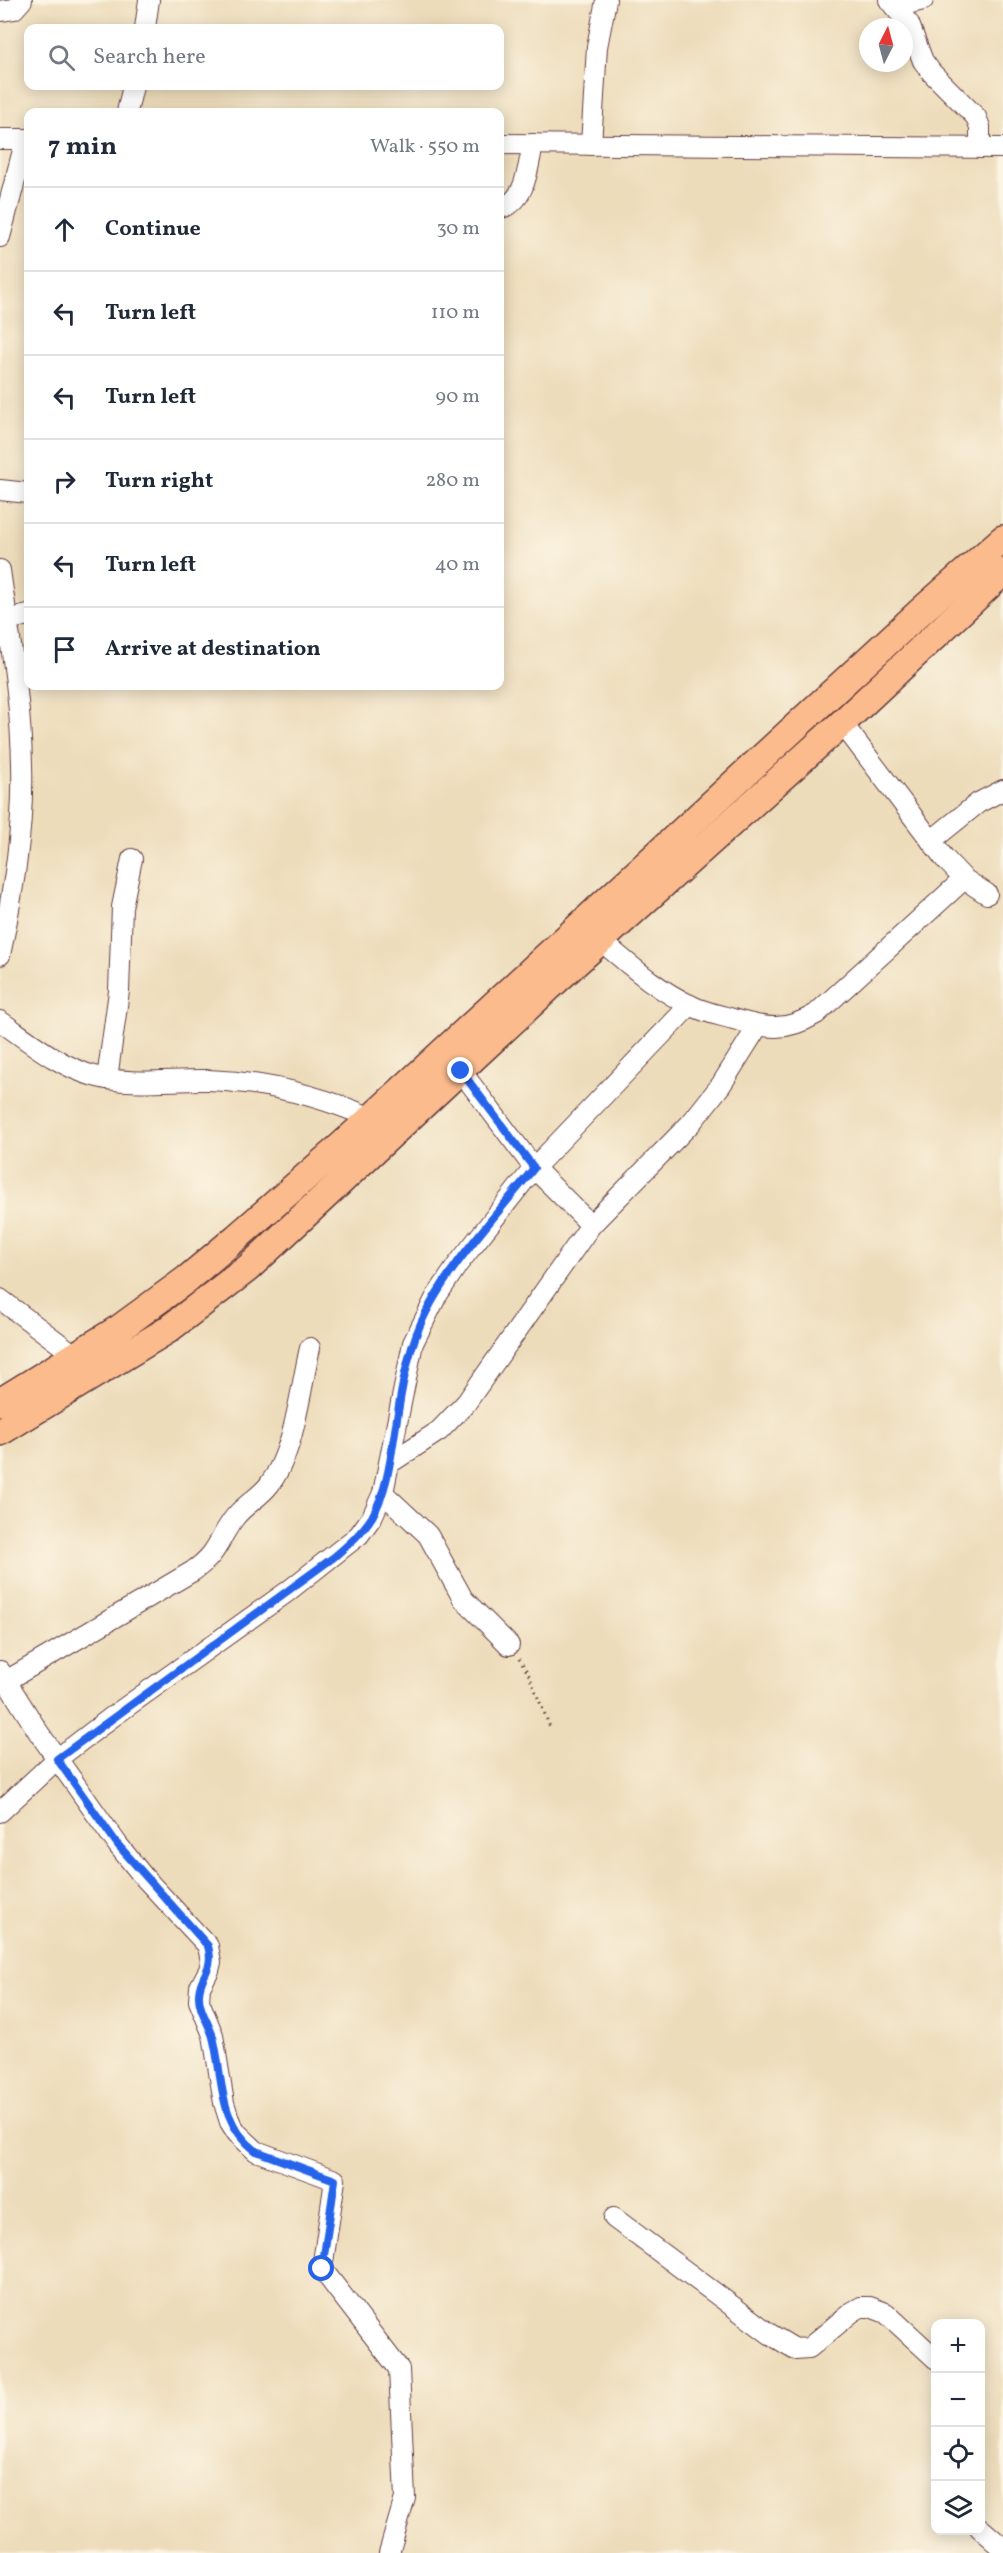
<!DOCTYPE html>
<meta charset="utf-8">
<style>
body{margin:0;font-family:Vollkorn,serif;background:#f2f2f3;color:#1f2937}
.controls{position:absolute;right:18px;bottom:18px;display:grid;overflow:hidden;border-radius:12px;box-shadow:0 3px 15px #0003}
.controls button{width:54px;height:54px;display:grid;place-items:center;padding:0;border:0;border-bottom:2px solid #e0e1e3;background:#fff;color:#1f2937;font:30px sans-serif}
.compass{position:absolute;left:859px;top:18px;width:54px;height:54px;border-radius:50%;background:#fff;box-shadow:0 3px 15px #0003;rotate:6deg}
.stop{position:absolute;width:18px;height:18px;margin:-14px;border:4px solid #2563eb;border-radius:50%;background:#fff}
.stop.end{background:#2563eb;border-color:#fff;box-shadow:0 2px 6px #0008}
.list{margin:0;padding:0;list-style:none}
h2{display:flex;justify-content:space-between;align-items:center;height:78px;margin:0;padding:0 24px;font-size:26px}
h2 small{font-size:20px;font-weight:400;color:#747a83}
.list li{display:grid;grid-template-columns:39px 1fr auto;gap:18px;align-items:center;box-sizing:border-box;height:84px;padding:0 24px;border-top:2px solid #e0e1e3}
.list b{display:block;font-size:22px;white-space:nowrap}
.list em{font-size:20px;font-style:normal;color:#747a83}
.icon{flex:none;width:33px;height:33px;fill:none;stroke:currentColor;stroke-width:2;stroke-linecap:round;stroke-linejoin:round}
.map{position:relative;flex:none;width:1003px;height:2553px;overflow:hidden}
.search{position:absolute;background:#fff;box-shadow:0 3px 15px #0003;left:24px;top:24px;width:480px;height:66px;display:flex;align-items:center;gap:15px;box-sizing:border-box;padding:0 21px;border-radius:12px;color:#747a83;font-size:22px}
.panel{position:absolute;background:#fff;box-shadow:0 3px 15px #0003;left:24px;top:108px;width:480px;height:582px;border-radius:12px}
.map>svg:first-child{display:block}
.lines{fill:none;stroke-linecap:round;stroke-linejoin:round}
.minor-casing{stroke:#623b40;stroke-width:22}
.highway-casing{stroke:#623b40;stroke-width:30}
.path{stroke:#623b40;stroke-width:3;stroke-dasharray:1.5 4.5;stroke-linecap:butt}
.minor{stroke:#fff;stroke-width:20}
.highway{stroke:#fbbb8c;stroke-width:27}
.route{stroke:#2563eb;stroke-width:8}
</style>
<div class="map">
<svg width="1003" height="2553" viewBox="0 0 1003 2553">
<rect width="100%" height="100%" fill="#fcf5e5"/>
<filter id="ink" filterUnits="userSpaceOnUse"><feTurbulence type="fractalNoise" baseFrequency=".0167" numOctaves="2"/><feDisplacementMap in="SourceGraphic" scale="12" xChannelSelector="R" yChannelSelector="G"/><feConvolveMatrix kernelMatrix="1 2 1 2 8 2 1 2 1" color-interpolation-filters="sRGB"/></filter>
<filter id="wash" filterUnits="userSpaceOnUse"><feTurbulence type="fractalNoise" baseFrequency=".008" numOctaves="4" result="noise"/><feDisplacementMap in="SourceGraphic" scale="24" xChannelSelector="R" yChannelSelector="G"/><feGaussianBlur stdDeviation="1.35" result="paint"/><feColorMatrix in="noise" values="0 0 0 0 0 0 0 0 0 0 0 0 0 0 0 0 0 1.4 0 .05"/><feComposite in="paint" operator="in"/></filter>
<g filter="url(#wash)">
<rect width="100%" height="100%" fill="#eddcba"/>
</g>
<g filter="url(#ink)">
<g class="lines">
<defs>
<g id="minor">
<path d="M 889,0 L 909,24 L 923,61 L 932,73 L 976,117 L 980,127 L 980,148"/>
<path d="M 895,7 L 923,0"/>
<path d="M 0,11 L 14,9 L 22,0"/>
<path d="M 145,28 L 149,0"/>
<path d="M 127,112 L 133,86"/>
<path d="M 0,139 L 28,139"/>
<path d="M 500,144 L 1003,148"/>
<path d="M 591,145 L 597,47 L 606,0"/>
<path d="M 500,208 C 526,203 528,166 533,144"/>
<path d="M 0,237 L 26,139"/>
<path d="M 0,490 L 28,493"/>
<path d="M 0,570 C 9,635 21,699 22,765 C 24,829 13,893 0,955"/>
<path d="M 7,620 L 28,615"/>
<path d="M 842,723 L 945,859 L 964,879 L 987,894"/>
<path d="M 931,841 L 978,803 L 1003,790"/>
<path d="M 601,941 C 629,964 657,990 690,1005 C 703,1012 719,1015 733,1019 C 767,1029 786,1032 816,1014 L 964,879"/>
<path d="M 0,1021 C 29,1041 60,1067 94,1076 C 130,1086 171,1079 208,1080 C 266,1082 318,1095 371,1118"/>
<path d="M 461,1071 L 534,1168 L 591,1225"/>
<path d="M 107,1079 L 119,991 L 122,907 L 132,859"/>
<path d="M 0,1299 L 76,1356"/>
<path d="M 390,1463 L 439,1431 L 466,1403 L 591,1225 L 691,1123 L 721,1085 L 758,1026"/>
<path d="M 383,1493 L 428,1535 L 463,1599 L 509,1645"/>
<path d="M 0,1671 L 39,1733 L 118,1845 L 143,1876 L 208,1946 L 211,1962 L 209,1970 L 200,1987 L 199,2001 L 213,2035 L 224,2103 L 230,2122 L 237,2133 L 256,2151 L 335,2180 L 322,2269 L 399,2369 L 405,2498 L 389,2553"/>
<path d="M 6,1681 L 193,1571 C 220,1552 217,1540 235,1517 C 244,1505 259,1498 269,1485 C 295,1451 300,1390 310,1348"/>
<path d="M 0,1812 L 57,1759 L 112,1717 L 287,1592 L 359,1535 L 372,1517 L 383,1493 L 413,1343 L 436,1297 L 458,1264 L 534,1168 L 690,1005"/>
<path d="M 614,2218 L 770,2334 L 795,2349 L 809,2348 L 852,2312 L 861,2307 L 870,2307 L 886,2313 L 936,2359"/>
<path d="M 980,2528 L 1003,2548"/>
</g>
<g id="highway">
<path d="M 0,1402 L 120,1328 L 187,1279 L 236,1238 L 341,1146 L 920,612 L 1003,539"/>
<path d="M 0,1432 L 166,1331 L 248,1268 L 559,978 L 842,723 L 1003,572"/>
</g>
</defs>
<!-- minor casing -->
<use href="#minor" class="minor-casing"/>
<!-- highway casing -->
<use href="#highway" class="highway-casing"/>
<!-- path -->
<path class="path" d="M 519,1659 L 528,1673 L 550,1727"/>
<!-- minor -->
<use href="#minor" class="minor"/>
<!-- highway -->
<use href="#highway" class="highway"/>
</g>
</g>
<g class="lines" filter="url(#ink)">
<!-- route -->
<path class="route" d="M 322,2269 L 335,2180 L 256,2151 C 217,2121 224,2080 213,2037 C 209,2023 198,2009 199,1994 C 200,1974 215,1970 208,1946 L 118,1845 L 57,1759 L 334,1557 C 348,1545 362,1533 372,1517 C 388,1489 391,1456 396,1425 C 401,1391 407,1355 421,1323 C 445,1269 497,1215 534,1168 L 461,1071"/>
</g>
</svg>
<div class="controls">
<button>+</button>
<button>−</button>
<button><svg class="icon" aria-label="locate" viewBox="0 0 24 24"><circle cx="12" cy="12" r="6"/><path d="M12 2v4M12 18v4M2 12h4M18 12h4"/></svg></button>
<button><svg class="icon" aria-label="layers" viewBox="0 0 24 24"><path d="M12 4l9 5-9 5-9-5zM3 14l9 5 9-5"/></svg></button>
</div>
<svg class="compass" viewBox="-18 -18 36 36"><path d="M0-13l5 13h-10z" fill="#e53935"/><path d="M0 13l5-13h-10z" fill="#747a83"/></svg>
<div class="stop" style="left:322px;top:2269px"></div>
<div class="stop end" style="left:461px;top:1071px"></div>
<div class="search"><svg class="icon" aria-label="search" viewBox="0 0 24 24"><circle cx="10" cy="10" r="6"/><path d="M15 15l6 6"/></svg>Search here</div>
<section class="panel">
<h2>7 min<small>Walk · 550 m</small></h2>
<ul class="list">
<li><svg class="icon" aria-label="ahead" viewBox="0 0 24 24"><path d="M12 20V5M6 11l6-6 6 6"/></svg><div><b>Continue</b></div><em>30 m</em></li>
<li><svg class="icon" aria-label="left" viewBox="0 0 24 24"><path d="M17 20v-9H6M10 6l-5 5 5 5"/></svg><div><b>Turn left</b></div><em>110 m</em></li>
<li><svg class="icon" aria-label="left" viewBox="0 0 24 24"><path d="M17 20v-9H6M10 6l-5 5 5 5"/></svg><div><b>Turn left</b></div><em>90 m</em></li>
<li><svg class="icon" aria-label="right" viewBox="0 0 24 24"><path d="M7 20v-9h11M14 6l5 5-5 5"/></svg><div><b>Turn right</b></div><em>280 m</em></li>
<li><svg class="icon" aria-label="left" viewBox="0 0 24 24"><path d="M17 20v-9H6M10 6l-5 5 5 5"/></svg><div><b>Turn left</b></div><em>40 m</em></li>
<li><svg class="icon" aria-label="arrive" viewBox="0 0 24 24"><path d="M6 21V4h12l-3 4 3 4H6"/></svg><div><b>Arrive at destination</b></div></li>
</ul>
</section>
</div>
